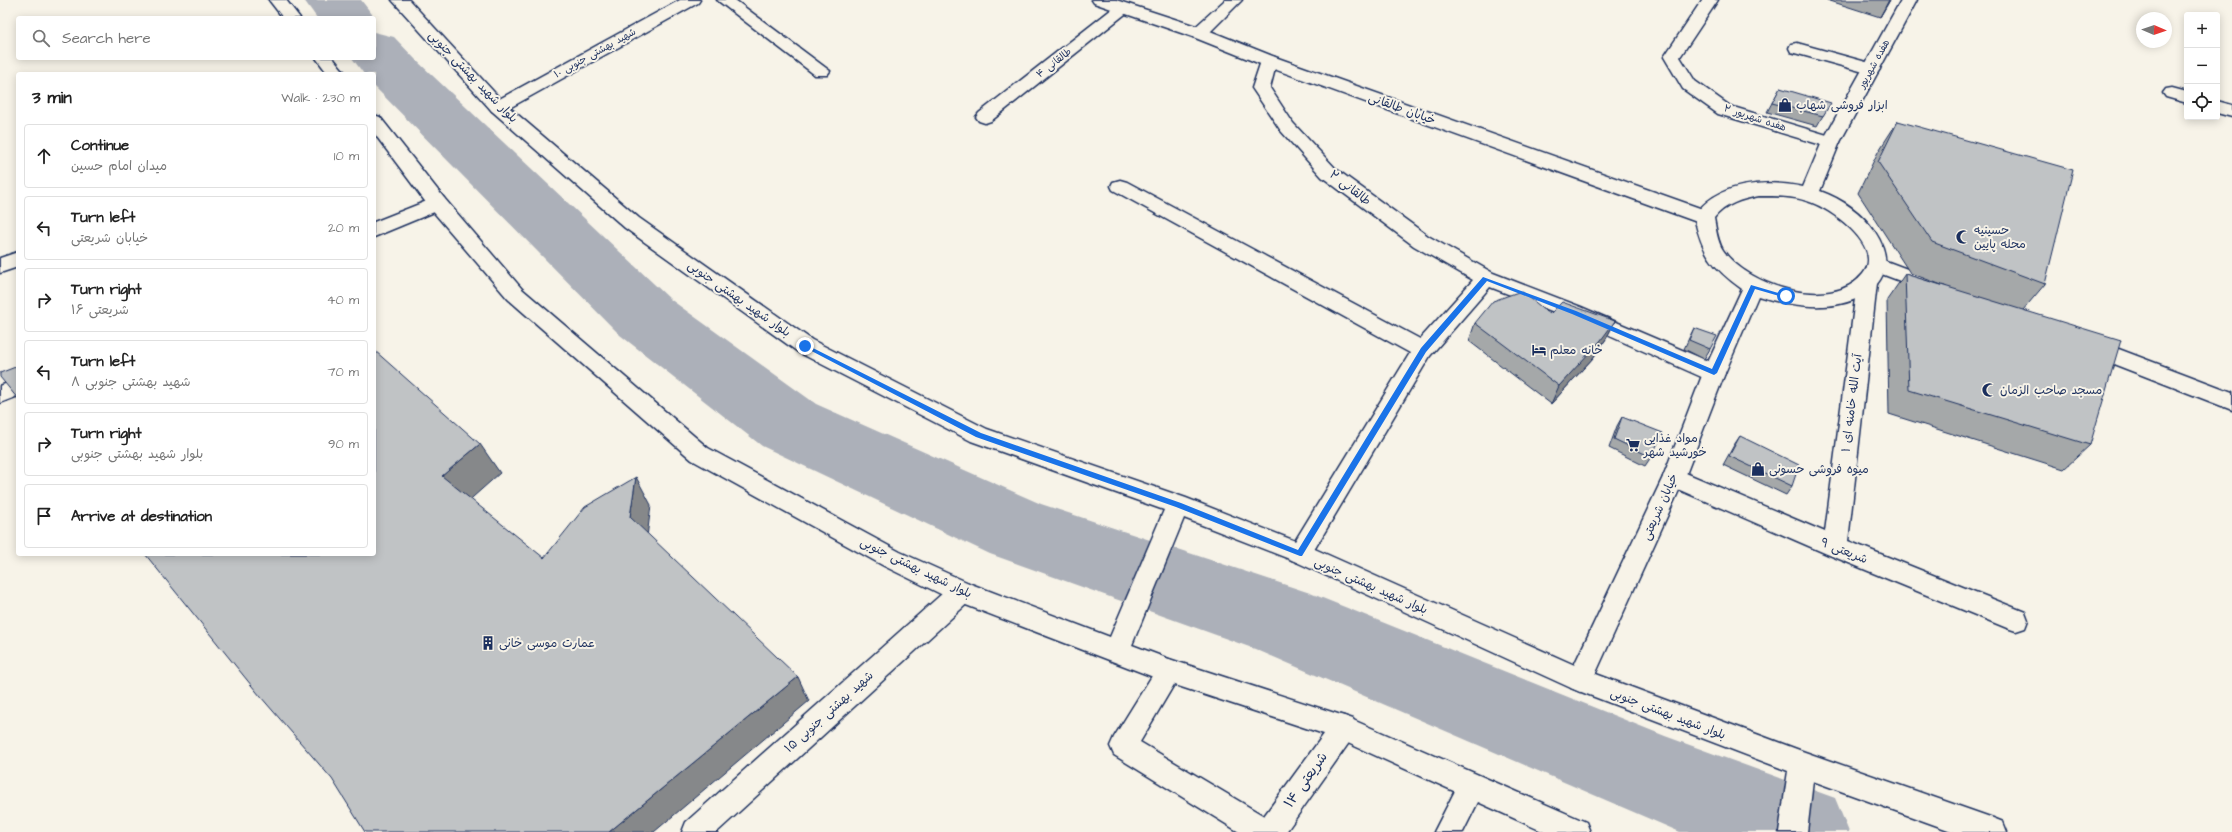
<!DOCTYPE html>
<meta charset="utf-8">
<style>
body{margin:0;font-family:"Architects Daughter","Playpen Sans Arabic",sans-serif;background:#f2f2f2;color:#222}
.controls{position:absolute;right:12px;top:12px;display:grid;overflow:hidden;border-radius:4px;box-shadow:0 2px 10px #0003}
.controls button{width:36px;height:36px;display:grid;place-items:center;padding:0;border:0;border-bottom:1px solid #e0e0e0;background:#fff;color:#222;font:20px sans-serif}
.compass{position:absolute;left:2136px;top:12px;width:36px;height:36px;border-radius:50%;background:#fff;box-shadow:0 2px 10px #0003;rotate:92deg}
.stop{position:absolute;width:12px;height:12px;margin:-9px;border:3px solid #1a73e8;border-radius:50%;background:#fff}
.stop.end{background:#1a73e8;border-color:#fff;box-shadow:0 1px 4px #0008}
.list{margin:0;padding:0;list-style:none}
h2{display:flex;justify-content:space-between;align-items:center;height:52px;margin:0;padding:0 16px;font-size:17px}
h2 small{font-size:13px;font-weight:400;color:#767676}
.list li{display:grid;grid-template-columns:26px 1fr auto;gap:12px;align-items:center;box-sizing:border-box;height:64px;margin:0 8px 8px;padding:0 8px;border:1px solid #e0e0e0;border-radius:4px}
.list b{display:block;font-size:15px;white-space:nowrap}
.list p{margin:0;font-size:13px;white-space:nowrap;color:#767676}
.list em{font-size:13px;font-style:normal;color:#767676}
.icon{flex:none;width:22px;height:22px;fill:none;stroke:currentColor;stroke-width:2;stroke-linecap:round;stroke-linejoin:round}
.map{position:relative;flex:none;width:2232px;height:832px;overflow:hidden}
.search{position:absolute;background:#fff;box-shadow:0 2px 10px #0003;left:16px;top:16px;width:360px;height:44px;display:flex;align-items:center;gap:10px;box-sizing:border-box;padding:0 14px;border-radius:4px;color:#767676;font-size:15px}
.panel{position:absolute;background:#fff;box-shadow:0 2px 10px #0003;left:16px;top:72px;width:360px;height:484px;border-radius:4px}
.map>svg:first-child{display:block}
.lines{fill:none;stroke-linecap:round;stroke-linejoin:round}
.river{fill:#acb0b9;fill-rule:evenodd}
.minor-casing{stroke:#1b2f5e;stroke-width:3}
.tertiary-casing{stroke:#1b2f5e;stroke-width:3}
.secondary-casing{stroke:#1b2f5e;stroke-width:3}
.primary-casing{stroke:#1b2f5e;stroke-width:3}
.minor{fill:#f7f3e8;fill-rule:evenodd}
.tertiary{fill:#f7f3e8;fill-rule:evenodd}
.secondary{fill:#f7f3e8;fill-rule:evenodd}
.primary{fill:#f7f3e8;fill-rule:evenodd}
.wall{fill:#a5a8a9;stroke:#1b2f5e}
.shaded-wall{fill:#86888a;stroke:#1b2f5e}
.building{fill:#c0c3c5;stroke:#1b2f5e}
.route{fill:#1a73e8}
.labels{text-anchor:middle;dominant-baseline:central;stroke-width:4;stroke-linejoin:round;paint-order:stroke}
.far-street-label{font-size:10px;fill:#1b2f5e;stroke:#f7f3e8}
.street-label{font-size:12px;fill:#1b2f5e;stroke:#f7f3e8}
.poi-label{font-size:12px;fill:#1b2f5e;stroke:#f7f3e8;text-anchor:start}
.near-street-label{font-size:14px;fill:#1b2f5e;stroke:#f7f3e8}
</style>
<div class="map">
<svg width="2232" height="832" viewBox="0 0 2232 832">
<rect width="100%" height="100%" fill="#f7f3e8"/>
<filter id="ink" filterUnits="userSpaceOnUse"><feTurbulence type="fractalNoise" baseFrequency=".025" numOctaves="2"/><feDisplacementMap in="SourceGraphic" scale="8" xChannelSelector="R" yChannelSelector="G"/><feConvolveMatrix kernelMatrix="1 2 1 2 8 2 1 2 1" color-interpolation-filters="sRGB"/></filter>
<g filter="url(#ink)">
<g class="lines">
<!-- river -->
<g class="river">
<path d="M 304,0 L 361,0 L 375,18 L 317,18 Z"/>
<path d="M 374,32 L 394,37 L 416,60 L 670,299 L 816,404 L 1041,504 L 1310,593 L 1665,736 L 1835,798 L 1849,832 L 1680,832 L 1255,649 L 990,554 L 762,446 L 620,335 L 374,86 L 374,74 L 364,74 L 352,58 L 374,58 Z"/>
</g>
<defs>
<g id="minor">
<path d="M 680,0 L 700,0 L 698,3 L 504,111 L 498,113 L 492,111 L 489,107 L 492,103 Z"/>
<path d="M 717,0 L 735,0 L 830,71 L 827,75 L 815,75 Z"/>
<path d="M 1225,0 L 1242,0 L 1205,37 L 1193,37 L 1191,33 L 1193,29 Z"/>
<path d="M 1702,0 L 1718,0 L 1680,57 L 1695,81 L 1730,106 L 1837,138 L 1840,142 L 1837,146 L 1831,148 L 1825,146 L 1718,114 L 1683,89 L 1664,57 Z"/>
<path d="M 1123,3 L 1129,5 L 1131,8 L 1129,11 L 991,121 L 985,123 L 979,121 L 976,117 L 979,113 L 1117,5 Z"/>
<path d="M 1797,43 L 1877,65 L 1880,69 L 1877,73 L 1871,74 L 1791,52 L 1789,48 L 1791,44 Z"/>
<path d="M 1269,56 L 1275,57 L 1277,61 L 1270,88 L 1293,123 L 1336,169 L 1428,236 L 1493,273 L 1581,307 L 1722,367 L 1725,373 L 1722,379 L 1714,381 L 1706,379 L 1567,317 L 1490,287 L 1430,356 L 1308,560 L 1300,563 L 1292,560 L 1288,553 L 1292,546 L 1410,353 L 1113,190 L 1111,186 L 1113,182 L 1120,180 L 1127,182 L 1420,339 L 1473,280 L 1414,246 L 1322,177 L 1281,131 L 1252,88 L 1261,61 L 1263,57 Z"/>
<path d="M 2172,88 L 2187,92 L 2187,103 L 2166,97 L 2163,93 L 2166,89 Z"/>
<path d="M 2217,101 L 2232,105 L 2232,117 L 2217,113 Z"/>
<path d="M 437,197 L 444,198 L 446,203 L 444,208 L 374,237 L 374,222 Z"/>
<path d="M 18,252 L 18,267 L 0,273 L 0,258 Z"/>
<path d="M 1867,276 L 1874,278 L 1877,283 L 1848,541 L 2025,612 L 2028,620 L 2025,628 L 2016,631 L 2007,628 L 1827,554 L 1666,484 L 1663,477 L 1666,470 L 1674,468 L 1825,532 L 1857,283 L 1860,278 Z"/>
<path d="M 18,379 L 18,396 L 0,403 L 0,386 Z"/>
<path d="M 962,581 L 971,584 L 974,592 L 971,600 L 717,832 L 682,832 L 686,822 L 953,584 Z"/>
<path d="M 1169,659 L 1178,663 L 1182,671 L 1140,742 L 1264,816 L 1335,719 L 1344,716 L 1353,719 L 1357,728 L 1353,737 L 1286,832 L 1239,832 L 1114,755 L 1110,746 L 1114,737 L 1160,663 Z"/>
</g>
<g id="tertiary">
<path d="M 269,0 L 286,0 L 300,18 L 283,18 Z"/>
<path d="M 392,0 L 409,0 L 504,103 L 639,218 L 812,340 L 987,429 L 1186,498 L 1308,546 L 1588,671 L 1802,751 L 1993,818 L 2003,822 L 2007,832 L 1954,832 L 1813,781 L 1807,832 L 1779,832 L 1788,771 L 1571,688 L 1292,560 L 1184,518 L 1132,645 L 1169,659 L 1344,716 L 1586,822 L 1590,832 L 1544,832 L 1339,739 L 1169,683 L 953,600 L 884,566 L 692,460 L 508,299 L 430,208 L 374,133 L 374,115 L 380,117 L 444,198 L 522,289 L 708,448 L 900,552 L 971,584 L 1110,637 L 1164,510 L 971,441 L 798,352 L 625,228 L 492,111 Z"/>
<path d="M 1092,0 L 1116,0 L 1205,29 L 1275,57 L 1711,212 L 1714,217 L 1711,222 L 1704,224 L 1697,222 L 1263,65 L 1193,37 L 1094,3 Z"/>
<path d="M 316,58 L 333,58 L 346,74 L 328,74 Z"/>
</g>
<g id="secondary">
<path d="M 1878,258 L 1939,281 L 1942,286 L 1939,291 L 1932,293 L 1871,270 L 1868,265 L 1871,260 Z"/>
<path d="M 2087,337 L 2232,392 L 2232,410 L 2080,351 L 2077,345 L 2080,339 Z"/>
</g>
<g id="primary">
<path d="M 1901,0 L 1917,0 L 1840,142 L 1820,191 C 1842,199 1862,213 1875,232 C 1904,276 1867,304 1824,306 C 1802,307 1780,303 1758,296 L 1725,373 L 1685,477 L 1589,688 L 1580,692 L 1571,688 L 1567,680 L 1663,477 L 1703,373 L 1742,289 C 1712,268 1702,252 1694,217 C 1715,182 1767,179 1803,187 L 1822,142 ZM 1759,196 C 1775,196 1792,196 1807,201 C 1829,207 1885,246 1863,274 C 1832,313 1747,286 1723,250 C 1717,241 1716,228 1714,218 C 1725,204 1742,199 1759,196 Z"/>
<path d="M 1472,773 L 1482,777 L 1486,786 L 1463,832 L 1434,832 L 1462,777 Z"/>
</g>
</defs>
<!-- minor casing -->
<use href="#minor" class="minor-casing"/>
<!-- tertiary casing -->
<use href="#tertiary" class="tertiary-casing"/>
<!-- secondary casing -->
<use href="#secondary" class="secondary-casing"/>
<!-- primary casing -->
<use href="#primary" class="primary-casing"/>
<!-- minor -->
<use href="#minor" class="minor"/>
<!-- tertiary -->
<use href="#tertiary" class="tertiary"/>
<!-- secondary -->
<use href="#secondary" class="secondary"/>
<!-- primary -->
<use href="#primary" class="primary"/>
</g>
<!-- wall -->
<g class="wall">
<path d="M 1827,0 L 1890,0 L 1880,17 Z"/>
<path d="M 1780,88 L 1825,112 L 1817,126 L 1767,112 Z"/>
<path d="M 1898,121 L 2045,284 L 2023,310 L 2090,445 L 2064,469 L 1889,414 L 1887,300 L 1905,274 L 1947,287 L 1910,273 L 1858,193 L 1878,152 Z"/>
<path d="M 1550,314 L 1615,321 L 1606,339 L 1593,358 L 1551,404 L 1469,341 L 1475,323 Z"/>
<path d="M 1694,328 L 1710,349 L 1704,359 L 1684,349 L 1689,338 Z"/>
<path d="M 1622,417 L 1651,457 L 1645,466 L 1609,448 L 1617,426 Z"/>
<path d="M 1740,436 L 1792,486 L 1786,495 L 1723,465 L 1734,445 Z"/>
</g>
<!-- shaded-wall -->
<g class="shaded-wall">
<path d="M 1889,0 L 1890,0 L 1880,17 Z"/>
<path d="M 1615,321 L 1606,339 L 1593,358 L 1551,404 L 1559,386 Z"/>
<path d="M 480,444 L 500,473 L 464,505 L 442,476 Z"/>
<path d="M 636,477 L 651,505 L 646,545 L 630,517 Z"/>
<path d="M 798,677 L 809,701 L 654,832 L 609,832 Z"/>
</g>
<!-- building -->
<g class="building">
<path d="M 1780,88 L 1831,103 L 1823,116 L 1772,103 Z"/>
<path d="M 1898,121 L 2073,170 L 2045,284 L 1932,242 L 1878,162 Z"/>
<path d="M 1905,274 L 2121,340 L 2090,445 L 1909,390 Z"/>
<path d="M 1521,291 L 1550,314 L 1562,302 L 1615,321 L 1601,340 L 1559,386 L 1475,323 L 1493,301 Z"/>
<path d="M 1694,328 L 1717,336 L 1710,349 L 1689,340 Z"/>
<path d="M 374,350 L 480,444 L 442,476 L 544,558 L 585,507 L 636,477 L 630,517 L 798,677 L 609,832 L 365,832 L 332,779 L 260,696 L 145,554 L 374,554 Z"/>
<path d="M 18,366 L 18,399 L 0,377 L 0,373 Z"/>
<path d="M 1622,417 L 1663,433 L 1651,457 L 1614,439 Z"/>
<path d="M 1740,436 L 1799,465 L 1792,486 L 1729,456 Z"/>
</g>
</g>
<!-- route -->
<path class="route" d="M 1483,277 L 1576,311 L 1712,369 L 1751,285 L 1789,296 L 1786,298 L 1755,289 L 1717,373 L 1714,375 L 1572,314 L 1487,281 L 1426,352 L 1302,556 L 1300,556 L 1176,507 L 976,437 L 802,346 L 807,345 L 981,433 L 1181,503 L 1298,550 L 1421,348 Z"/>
<!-- icons -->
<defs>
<symbol id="shop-bare" viewBox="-9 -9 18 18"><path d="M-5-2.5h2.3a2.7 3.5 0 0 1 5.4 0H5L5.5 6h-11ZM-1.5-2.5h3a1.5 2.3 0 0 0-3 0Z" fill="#1b2f5e" stroke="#f7f3e8" stroke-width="2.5" paint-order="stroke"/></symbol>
<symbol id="mosque-bare" viewBox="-9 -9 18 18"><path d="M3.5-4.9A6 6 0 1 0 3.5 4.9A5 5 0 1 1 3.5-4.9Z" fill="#1b2f5e" stroke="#f7f3e8" stroke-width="2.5" paint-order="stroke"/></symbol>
<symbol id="hotel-bare" viewBox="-9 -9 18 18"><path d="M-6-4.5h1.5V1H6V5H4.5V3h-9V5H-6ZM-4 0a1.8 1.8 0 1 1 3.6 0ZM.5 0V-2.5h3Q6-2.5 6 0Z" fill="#1b2f5e" stroke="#f7f3e8" stroke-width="2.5" paint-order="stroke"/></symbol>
<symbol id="supermarket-bare" viewBox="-9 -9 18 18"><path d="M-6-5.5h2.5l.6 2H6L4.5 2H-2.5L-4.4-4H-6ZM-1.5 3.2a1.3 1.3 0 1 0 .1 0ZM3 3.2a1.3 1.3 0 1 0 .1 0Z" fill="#1b2f5e" stroke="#f7f3e8" stroke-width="2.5" paint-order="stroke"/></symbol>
<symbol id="building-bare" viewBox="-9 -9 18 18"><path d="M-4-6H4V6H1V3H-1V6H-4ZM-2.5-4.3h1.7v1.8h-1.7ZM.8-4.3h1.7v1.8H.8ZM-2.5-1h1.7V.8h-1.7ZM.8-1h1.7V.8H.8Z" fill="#1b2f5e" stroke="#f7f3e8" stroke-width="2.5" paint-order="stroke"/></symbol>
</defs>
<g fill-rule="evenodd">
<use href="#shop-bare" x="1775" y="95" width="20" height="20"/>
<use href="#mosque-bare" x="1953" y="227" width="20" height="20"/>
<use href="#hotel-bare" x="1529" y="340" width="20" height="20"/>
<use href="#mosque-bare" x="1979" y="380" width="20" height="20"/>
<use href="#supermarket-bare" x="1623" y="435" width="20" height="20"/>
<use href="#shop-bare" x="1748" y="459" width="20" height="20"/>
<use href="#building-bare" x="478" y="633" width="20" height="20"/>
</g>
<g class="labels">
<!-- far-street labels -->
<g class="far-street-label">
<text transform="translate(595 53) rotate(-29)">شهید بهشتی جنوبی ۱۰</text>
<text transform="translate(1054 63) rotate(-38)">طالقانی ۴</text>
<text transform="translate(1874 64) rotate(-61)">هفده شهریور</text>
<text transform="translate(1755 118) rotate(18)">هفده شهریور ۲</text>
</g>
<!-- street labels -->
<g class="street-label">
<text transform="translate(473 77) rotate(46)">بلوار شهید بهشتی جنوبی</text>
<text transform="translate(1402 109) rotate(20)">خیابان طالقانی</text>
<text transform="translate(1350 188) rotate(38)">طالقانی ۲</text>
<text transform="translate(739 299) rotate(35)">بلوار شهید بهشتی جنوبی</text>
<text transform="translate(1852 403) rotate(-83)">آیت الله خامنه ای ۱</text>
<text transform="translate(1660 507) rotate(-66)">خیابان شریعتی</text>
<text transform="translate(1844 551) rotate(22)">شریعتی ۹</text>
<text transform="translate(916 568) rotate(26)">بلوار شهید بهشتی جنوبی</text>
<text transform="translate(1371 586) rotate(24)">بلوار شهید بهشتی جنوبی</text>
<text transform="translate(829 712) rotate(-42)">شهید بهشتی جنوبی ۱۵</text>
<text transform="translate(1668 714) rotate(21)">بلوار شهید بهشتی جنوبی</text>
</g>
<!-- poi labels -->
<g class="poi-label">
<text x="1796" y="105">ابزار فروشی شهاب</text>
<text x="1974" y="230">حسینیه<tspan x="1974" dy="14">محله پایین</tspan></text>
<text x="1550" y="350">خانه معلم</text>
<text x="2000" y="390">مسجد صاحب الزمان</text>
<text x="1644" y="438">مواد غذایی<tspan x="1644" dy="14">خورشید شهر</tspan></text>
<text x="1769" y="469">میوه فروشی حسونی</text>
<text x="499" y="643">عمارت موسی خانی</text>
</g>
<!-- near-street labels -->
<g class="near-street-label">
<text transform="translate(1306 780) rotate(-55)">شریعتی ۱۴</text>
</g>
</g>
</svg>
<div class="controls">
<button>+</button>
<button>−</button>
<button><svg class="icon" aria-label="locate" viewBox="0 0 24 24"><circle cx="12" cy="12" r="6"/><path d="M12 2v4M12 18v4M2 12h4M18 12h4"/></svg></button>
</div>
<svg class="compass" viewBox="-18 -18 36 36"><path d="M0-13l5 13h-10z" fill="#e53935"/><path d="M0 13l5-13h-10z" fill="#767676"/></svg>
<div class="stop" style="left:1786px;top:296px"></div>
<div class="stop end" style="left:805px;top:346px"></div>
<div class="search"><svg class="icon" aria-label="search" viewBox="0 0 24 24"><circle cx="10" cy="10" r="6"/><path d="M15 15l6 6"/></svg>Search here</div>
<section class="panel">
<h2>3 min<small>Walk · 230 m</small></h2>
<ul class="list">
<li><svg class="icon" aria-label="ahead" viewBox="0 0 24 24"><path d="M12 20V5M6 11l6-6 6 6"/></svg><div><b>Continue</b><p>میدان امام حسین</p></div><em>10 m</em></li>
<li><svg class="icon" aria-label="left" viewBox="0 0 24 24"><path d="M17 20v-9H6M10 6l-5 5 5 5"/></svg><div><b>Turn left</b><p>خیابان شریعتی</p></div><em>20 m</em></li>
<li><svg class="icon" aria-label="right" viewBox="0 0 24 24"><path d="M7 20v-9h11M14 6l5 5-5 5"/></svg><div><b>Turn right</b><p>شریعتی ۱۶</p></div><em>40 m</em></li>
<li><svg class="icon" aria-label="left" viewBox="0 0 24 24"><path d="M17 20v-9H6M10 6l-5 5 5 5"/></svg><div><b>Turn left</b><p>شهید بهشتی جنوبی ۸</p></div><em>70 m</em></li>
<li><svg class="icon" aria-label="right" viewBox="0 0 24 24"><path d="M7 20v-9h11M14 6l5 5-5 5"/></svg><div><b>Turn right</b><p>بلوار شهید بهشتی جنوبی</p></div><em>90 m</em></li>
<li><svg class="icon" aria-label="arrive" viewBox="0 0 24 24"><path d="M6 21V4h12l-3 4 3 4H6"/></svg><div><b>Arrive at destination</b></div></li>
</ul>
</section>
</div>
